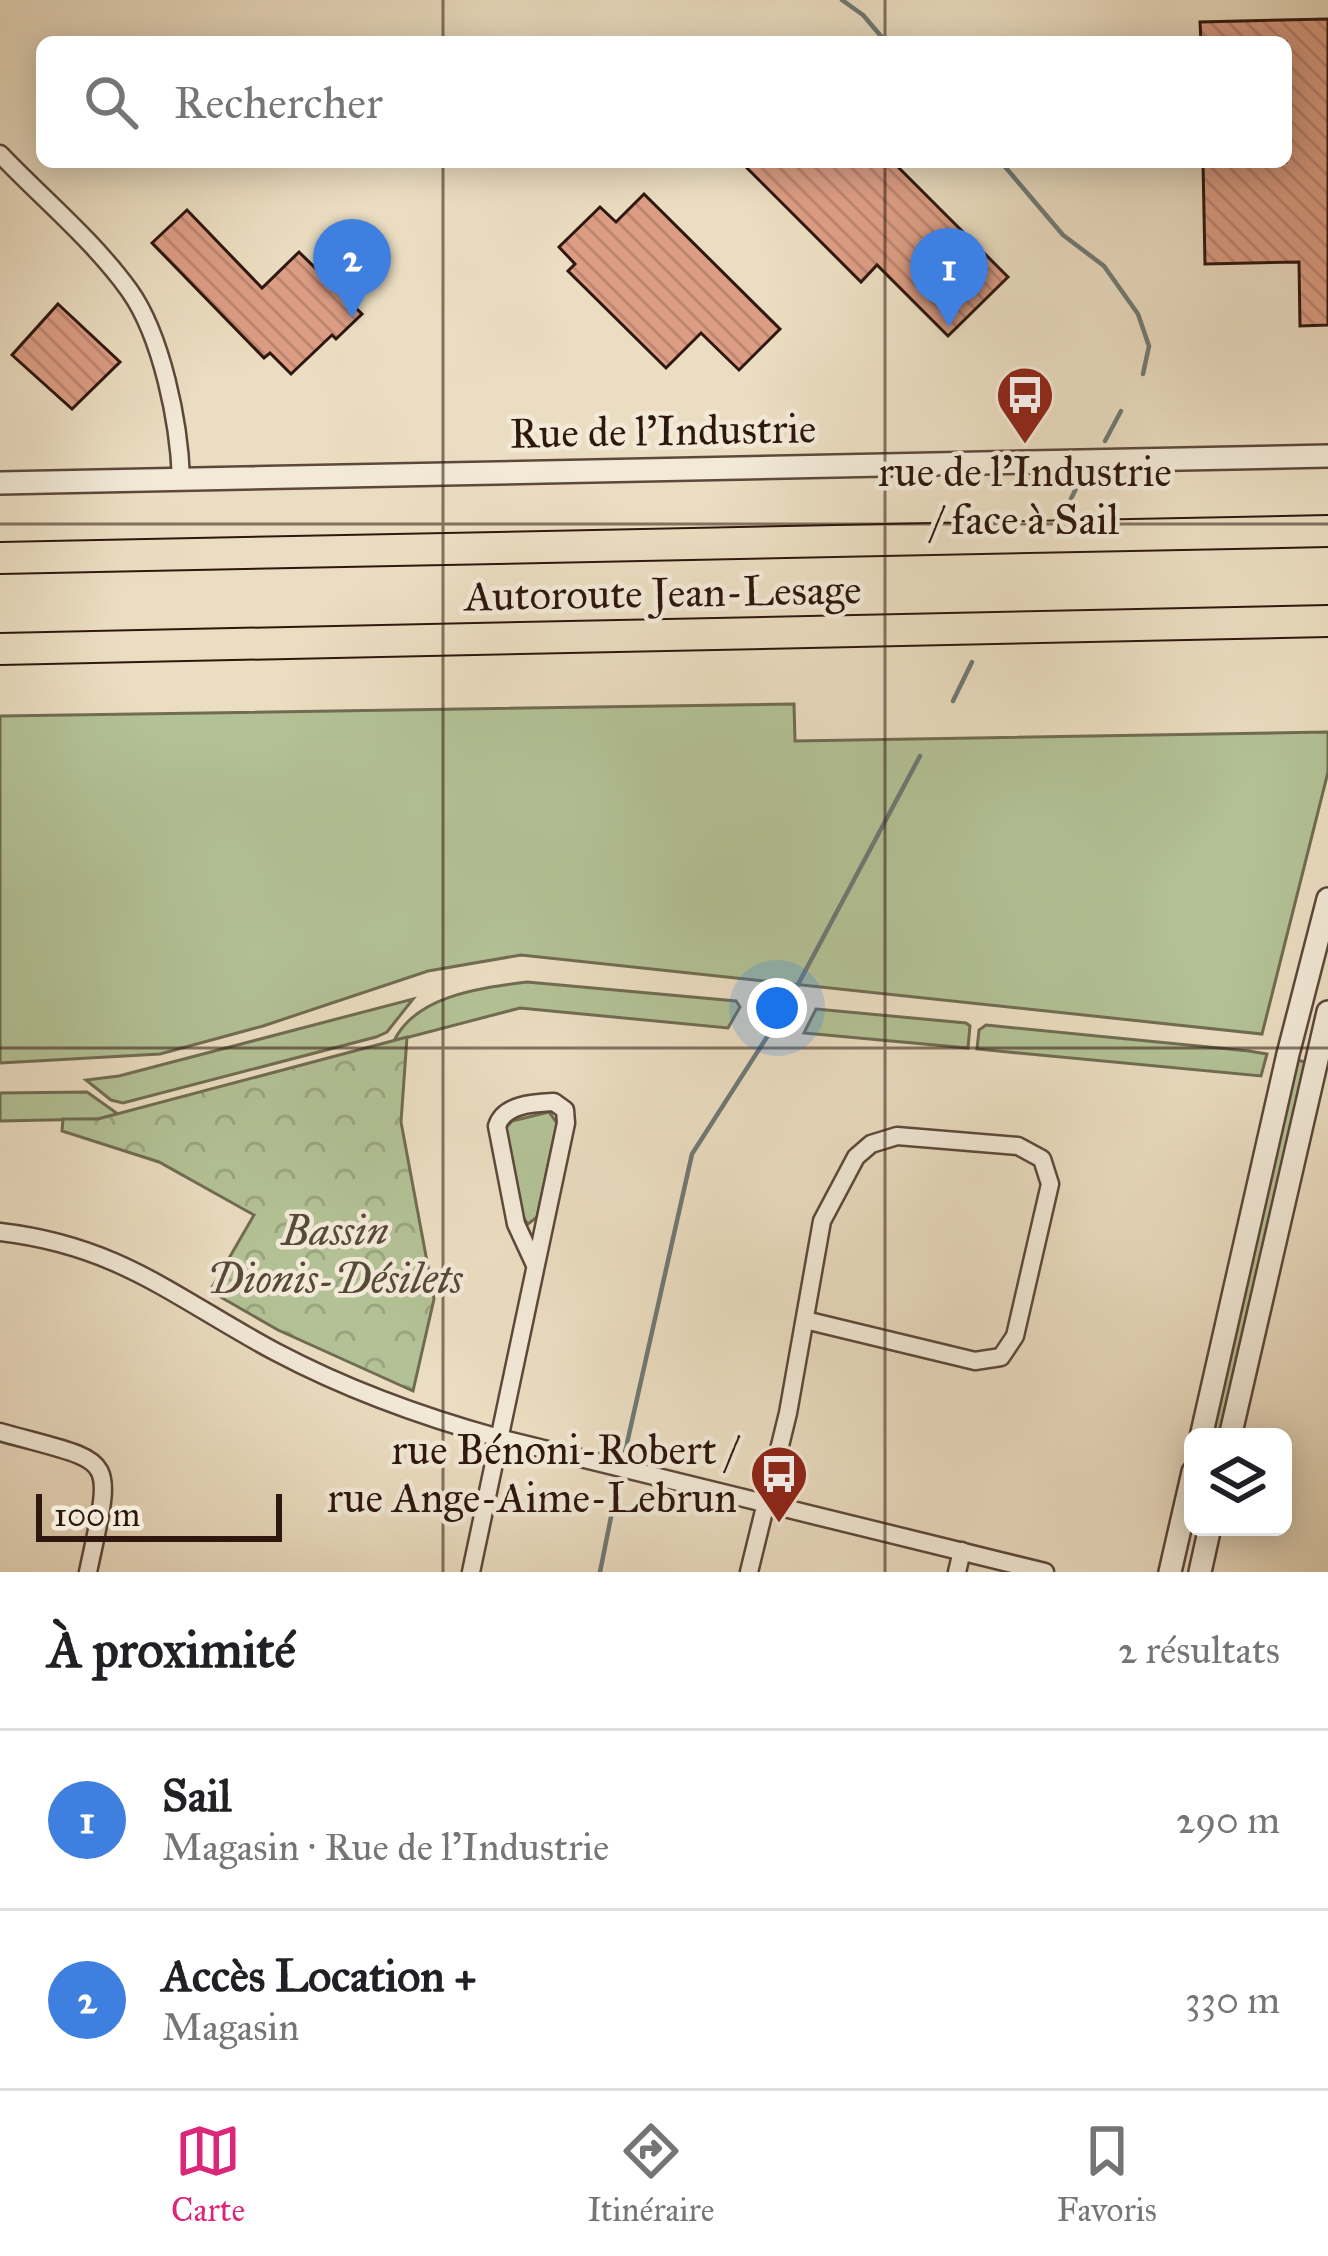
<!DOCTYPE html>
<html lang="fr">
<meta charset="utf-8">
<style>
body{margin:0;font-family:"IM FELL Great Primer",serif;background:#f6f6f6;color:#202124}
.controls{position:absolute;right:36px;bottom:36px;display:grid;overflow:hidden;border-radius:18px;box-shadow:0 6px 30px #0003}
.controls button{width:108px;height:108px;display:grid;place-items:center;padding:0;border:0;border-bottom:3px solid #e0e0e0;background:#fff;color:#202124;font:60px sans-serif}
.scale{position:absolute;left:36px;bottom:30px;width:246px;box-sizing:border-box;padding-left:12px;border:6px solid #2e170e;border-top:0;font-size:33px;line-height:42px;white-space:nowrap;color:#2e170e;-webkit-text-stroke:9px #f2e9d7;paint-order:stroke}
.you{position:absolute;left:777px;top:1008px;width:42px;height:42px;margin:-30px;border:9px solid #fff;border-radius:50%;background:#1a73e8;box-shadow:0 0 0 18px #1a73e833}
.badge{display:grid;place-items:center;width:78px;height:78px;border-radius:50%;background:#db2777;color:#fff;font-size:39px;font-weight:700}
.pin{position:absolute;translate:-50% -99px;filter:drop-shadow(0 3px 6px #0008)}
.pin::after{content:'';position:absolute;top:63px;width:42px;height:36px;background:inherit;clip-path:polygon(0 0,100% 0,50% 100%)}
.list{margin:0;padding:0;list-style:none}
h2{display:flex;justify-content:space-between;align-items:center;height:156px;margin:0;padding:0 48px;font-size:51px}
h2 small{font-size:39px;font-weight:400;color:#757577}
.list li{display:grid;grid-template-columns:78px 1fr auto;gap:36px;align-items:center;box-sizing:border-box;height:180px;padding:0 48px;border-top:3px solid #e0e0e0}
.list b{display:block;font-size:45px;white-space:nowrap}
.list p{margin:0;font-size:39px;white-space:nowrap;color:#757577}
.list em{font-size:39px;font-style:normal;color:#757577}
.icon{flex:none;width:66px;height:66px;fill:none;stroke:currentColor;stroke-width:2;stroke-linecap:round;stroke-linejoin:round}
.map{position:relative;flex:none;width:1328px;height:1572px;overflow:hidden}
.search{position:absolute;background:#fff;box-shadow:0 6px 30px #0003;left:36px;right:36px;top:36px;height:132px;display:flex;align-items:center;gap:30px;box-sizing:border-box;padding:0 42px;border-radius:18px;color:#757577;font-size:45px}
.sheet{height:516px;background:#fff}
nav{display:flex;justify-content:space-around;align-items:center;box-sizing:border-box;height:168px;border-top:3px solid #e0e0e0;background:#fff;font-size:33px;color:#757577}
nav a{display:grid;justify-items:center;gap:6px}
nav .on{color:#db2777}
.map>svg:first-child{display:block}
.green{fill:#b3c296;stroke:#706c52;stroke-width:3}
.forest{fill:url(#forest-crowns);stroke:#706c52;stroke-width:3}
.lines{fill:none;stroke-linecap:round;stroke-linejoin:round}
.stream{stroke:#6f7975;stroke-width:4.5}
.building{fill:url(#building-back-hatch);stroke:#2e170e;stroke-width:3}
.minor-casing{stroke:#5d483b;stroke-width:21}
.tertiary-casing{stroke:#5d483b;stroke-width:26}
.motorway-casing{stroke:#2e170e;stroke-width:34}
.minor{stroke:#f2e9d7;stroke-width:16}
.tertiary{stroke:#f2e9d7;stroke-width:21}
.motorway{stroke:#ebddc1;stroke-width:30}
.grid{fill:none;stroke:#2e170e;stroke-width:3;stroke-opacity:0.55}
.labels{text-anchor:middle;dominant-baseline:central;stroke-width:9;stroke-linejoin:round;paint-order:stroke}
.street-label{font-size:42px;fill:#2e170e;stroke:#f2e9d7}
.poi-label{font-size:42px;fill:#2e170e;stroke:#f2e9d7}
.park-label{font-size:42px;font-style:italic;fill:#564a37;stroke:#f2e9d7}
</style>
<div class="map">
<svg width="1328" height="1572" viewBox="0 0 1328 1572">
<defs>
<pattern id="forest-crowns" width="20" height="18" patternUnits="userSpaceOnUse" patternTransform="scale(3)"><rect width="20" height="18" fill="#b3c296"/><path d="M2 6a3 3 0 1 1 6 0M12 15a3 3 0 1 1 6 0" fill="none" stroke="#9aa680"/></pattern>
<pattern id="building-back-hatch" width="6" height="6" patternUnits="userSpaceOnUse" patternTransform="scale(3)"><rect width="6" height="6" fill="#dc9d84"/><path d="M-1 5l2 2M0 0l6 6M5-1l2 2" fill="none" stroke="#bd8671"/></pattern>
</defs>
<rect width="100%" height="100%" fill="#ebddc1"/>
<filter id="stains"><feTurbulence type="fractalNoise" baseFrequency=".00167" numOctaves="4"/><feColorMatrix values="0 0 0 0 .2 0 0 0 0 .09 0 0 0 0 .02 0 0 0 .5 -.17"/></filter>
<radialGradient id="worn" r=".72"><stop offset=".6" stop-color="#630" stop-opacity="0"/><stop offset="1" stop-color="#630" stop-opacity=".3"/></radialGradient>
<!-- green -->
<g class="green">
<path d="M 794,704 L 795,741 L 1328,732 L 1328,772 L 1262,1034 L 521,955 L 428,971 L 263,1026 L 160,1054 L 0,1063 L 0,716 Z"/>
<path d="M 527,982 L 736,1001 L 740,1007 L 728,1028 L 520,1008 L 394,1041 C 416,995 481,988 527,982 Z"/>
<path d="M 413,999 L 387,1032 L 376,1037 L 123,1103 L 111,1100 L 86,1080 L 119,1076 Z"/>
<path d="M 816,1009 L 966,1023 L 970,1026 L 968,1048 L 804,1033 Z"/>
<path d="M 986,1025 L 1249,1051 L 1267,1054 L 1261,1076 L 977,1049 L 979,1030 Z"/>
<path d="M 1297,1060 L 1305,1062 L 1220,1437 L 1211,1437 Z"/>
<path d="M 87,1092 L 118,1114 L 98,1119 L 0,1121 L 0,1093 Z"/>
<path d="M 549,1112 L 557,1123 L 537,1217 L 528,1224 L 523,1217 L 506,1128 L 512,1121 Z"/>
</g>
<!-- forest -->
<path class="forest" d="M 407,1037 L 401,1122 L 434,1299 L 413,1391 L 278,1330 L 210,1291 L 254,1215 L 159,1162 L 62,1131 L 63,1119 L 98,1119 Z"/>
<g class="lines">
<!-- stream -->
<g class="stream">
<path d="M 842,0 L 863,15 L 886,42"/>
<path d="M 1001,162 L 1063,235 L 1104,266 L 1138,314 L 1149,346 L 1143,374"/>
<path d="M 1105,441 L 1121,411"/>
<path d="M 1069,503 L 1081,478"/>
<path d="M 953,701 L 972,662"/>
<path d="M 794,992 L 920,756"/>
<path d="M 623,1461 L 692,1154 L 783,1012"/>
<path d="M 600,1572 L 620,1472"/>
</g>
</g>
<!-- building -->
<g class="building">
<path d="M 1328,19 L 1328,325 L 1300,326 L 1299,262 L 1205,264 L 1203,162 L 1286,162 L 1286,42 L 1201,42 L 1200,22 Z"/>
<path d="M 741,162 L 893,162 L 1008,277 L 948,336 L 877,265 L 861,282 Z"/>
<path d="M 644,194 L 780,329 L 739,370 L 701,333 L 666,368 L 568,271 L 575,264 L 559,247 L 600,207 L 616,222 Z"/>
<path d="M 187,210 L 262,288 L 299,252 L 362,314 L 336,339 L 332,335 L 291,374 L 270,353 L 264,358 L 152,243 Z"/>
<path d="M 58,304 L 120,362 L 72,409 L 12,355 Z"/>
</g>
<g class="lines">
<defs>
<g id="minor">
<path d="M 0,154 C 42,198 93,240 129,290 C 162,336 179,423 181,478"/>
<path d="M 0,1232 C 120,1246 175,1298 276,1352 C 346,1389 423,1417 499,1438 L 1045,1572"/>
<path d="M 0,1432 C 118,1465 114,1450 88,1572"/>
<path d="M 471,1572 L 566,1123 L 565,1110 L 554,1102 C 534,1103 504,1104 497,1126 L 516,1224 L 535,1265"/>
<path d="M 749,1572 L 788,1413 L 822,1221 L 856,1157 L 871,1144 L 897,1136 L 1018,1146 L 1042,1159 L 1050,1184 L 1015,1336 L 1001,1357 L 975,1361 L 805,1320"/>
<path d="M 957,1572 L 962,1551"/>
</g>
<g id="tertiary">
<path d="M 0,483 L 1328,456"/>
<path d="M 1201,1437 L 1288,1054 L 1328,899"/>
<path d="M 1230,1437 L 1328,1012"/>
<path d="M 1170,1572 L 1193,1472"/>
<path d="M 1200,1572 L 1210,1527"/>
</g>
<g id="motorway">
<path d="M 0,558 L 1328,531"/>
<path d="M 0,649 L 1328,621"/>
</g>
</defs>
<!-- minor casing -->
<use href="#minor" class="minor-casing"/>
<!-- tertiary casing -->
<use href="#tertiary" class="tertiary-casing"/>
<!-- motorway casing -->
<use href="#motorway" class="motorway-casing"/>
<!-- minor -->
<use href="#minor" class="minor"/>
<!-- tertiary -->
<use href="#tertiary" class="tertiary"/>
<!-- motorway -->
<use href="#motorway" class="motorway"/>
</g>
<!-- grid -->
<path class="grid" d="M 443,0 L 443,42M 885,0 L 885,42M 443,162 L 443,1572M 885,162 L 885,1572M 0,524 L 1328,524M 0,1048 L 1328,1048"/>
<!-- icons -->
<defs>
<symbol id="bus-pin" viewBox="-11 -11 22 30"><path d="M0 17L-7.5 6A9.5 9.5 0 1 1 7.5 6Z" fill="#8f2418" stroke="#f2e9d7"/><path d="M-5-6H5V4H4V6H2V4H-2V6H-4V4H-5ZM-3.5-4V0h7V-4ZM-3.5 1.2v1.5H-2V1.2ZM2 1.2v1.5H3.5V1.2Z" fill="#fff"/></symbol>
</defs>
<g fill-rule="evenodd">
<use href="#bus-pin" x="992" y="362" width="66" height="90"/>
<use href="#bus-pin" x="746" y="1441" width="66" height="90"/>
</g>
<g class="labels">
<!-- street labels -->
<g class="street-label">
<text transform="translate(663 431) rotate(-1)">Rue de l'Industrie</text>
<text transform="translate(663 593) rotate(-1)">Autoroute Jean-Lesage</text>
</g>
<!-- poi labels -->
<g class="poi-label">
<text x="1025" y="472">rue de l'Industrie<tspan x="1025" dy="48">/ face à Sail</tspan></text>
<text x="737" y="1450" text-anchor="end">rue Bénoni-Robert /<tspan x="737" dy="48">rue Ange-Aime-Lebrun</tspan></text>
</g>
<!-- park labels -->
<g class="park-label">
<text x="335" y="1231">Bassin<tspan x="335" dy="48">Dionis-Désilets</tspan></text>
</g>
</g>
<rect width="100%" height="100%" filter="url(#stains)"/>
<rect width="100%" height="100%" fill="url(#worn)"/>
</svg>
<div class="controls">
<button><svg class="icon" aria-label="layers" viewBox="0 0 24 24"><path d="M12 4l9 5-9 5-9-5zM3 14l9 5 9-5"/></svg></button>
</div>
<div class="scale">100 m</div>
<div class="you"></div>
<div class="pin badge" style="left:949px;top:327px;background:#3f7fe0">1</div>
<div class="pin badge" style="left:352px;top:318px;background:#3f7fe0">2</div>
<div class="search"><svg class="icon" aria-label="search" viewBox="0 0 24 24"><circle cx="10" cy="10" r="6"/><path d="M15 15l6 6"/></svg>Rechercher</div>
</div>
<section class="sheet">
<h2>À proximité<small>2 résultats</small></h2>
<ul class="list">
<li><span class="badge" style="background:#3f7fe0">1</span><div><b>Sail</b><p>Magasin · Rue de l'Industrie</p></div><em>290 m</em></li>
<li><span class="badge" style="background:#3f7fe0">2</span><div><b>Accès Location +</b><p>Magasin</p></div><em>330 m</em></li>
</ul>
</section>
<nav>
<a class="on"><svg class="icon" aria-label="map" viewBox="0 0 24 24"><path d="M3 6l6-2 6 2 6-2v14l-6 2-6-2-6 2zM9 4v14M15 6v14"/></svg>Carte</a>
<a><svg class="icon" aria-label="directions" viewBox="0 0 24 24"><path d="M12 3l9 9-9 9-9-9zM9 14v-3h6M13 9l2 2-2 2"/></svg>Itinéraire</a>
<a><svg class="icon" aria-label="saved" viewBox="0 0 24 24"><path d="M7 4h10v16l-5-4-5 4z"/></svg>Favoris</a>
</nav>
